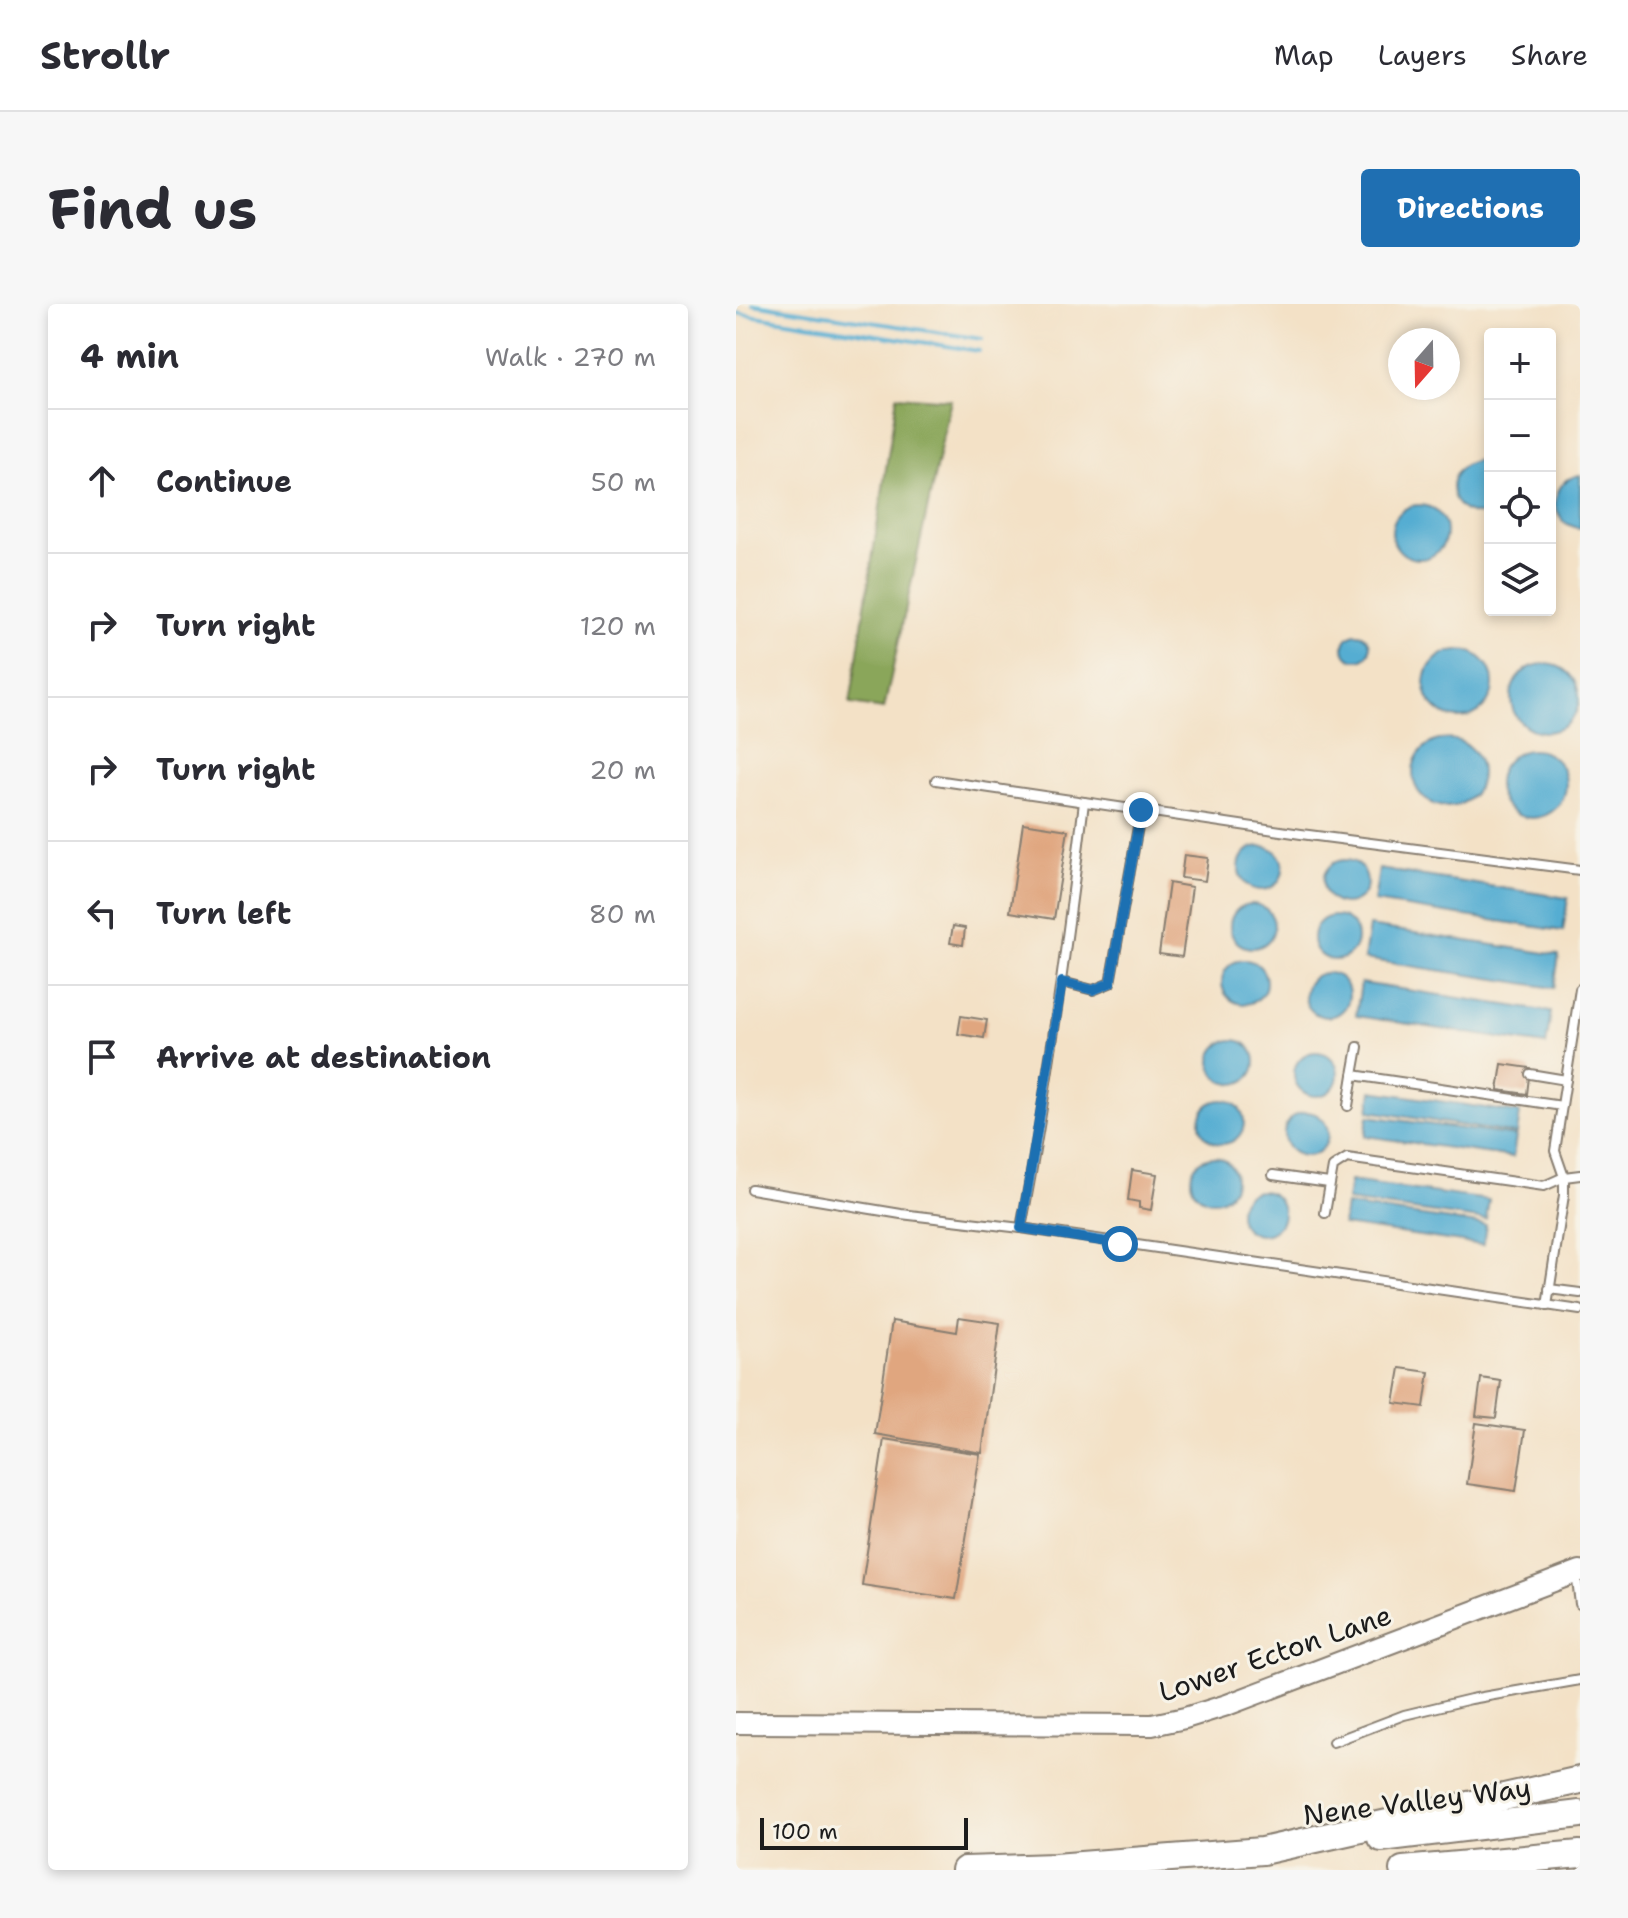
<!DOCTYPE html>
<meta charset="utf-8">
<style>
body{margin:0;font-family:"Shantell Sans",sans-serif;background:#f7f7f7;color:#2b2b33}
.controls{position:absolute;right:24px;top:24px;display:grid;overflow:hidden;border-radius:8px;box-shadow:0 4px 12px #0003}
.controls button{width:72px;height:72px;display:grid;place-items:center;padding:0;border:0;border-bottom:2px solid #e1e1e2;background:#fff;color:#2b2b33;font:40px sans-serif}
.compass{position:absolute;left:652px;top:24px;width:72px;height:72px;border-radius:50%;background:#fff;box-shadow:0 4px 12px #0003;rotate:200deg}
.scale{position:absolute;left:24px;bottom:20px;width:208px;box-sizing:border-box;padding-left:8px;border:4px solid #1c1c1c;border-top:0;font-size:22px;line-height:28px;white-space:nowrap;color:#1c1c1c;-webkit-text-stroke:6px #f7f3e8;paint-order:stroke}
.stop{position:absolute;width:24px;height:24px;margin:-18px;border:6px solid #1f6fb2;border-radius:50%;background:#fff}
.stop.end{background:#1f6fb2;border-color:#fff;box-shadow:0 2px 8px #0008}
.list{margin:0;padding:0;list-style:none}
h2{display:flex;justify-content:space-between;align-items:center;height:104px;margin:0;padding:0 32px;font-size:34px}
h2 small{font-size:26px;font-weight:400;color:#7c7c81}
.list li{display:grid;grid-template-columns:52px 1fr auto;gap:24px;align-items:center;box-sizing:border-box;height:144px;padding:0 32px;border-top:2px solid #e1e1e2}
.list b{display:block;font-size:30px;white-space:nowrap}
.list em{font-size:26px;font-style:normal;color:#7c7c81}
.icon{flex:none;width:44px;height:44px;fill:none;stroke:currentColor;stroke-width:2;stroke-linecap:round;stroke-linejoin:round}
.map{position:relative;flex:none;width:844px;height:1566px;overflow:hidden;border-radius:8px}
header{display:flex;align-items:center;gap:48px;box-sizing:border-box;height:112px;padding:0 40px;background:#fff;border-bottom:2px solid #e1e1e2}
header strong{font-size:38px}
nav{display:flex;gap:44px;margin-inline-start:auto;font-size:28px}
.intro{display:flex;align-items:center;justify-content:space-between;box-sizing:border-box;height:192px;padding:0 48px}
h1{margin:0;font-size:56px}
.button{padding:20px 36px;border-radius:8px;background:#1f6fb2;color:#fff;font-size:28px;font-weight:700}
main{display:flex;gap:48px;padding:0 48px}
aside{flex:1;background:#fff;border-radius:8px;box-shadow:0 4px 12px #0003}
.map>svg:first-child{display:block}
.forest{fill:#8aa65a;stroke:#53613b;stroke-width:2}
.water{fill:#55add2;stroke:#386477;stroke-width:2}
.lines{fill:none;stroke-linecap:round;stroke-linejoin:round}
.stream{stroke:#55add2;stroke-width:4}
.building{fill:#e0a67f}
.service-casing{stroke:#887e71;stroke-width:12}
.tertiary-casing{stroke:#887e71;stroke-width:24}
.trunk-casing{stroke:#887e71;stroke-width:30}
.service{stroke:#fff;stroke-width:8}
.tertiary{stroke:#fff;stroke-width:20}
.trunk{stroke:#fff;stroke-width:26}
.route{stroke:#1f6fb2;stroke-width:10}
.labels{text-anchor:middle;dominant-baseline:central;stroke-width:6;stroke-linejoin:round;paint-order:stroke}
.street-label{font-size:28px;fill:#1c1c1c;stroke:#f7f3e8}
</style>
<header>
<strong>Strollr</strong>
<nav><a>Map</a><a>Layers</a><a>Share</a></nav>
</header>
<div class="intro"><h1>Find us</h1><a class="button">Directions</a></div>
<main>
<aside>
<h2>4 min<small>Walk · 270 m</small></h2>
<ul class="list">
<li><svg class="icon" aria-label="ahead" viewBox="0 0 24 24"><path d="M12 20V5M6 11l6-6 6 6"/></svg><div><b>Continue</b></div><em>50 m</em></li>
<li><svg class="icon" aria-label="right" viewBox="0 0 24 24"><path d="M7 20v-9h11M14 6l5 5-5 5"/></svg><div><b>Turn right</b></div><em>120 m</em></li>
<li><svg class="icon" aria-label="right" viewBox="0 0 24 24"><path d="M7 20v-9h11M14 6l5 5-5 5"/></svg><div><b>Turn right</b></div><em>20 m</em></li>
<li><svg class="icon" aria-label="left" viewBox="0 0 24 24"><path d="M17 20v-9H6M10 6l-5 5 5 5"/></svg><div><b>Turn left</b></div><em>80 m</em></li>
<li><svg class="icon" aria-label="arrive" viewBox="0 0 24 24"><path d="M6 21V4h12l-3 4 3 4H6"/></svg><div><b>Arrive at destination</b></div></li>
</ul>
</aside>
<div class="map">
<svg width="844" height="1566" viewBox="0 0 844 1566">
<rect width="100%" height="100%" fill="#f7f3e8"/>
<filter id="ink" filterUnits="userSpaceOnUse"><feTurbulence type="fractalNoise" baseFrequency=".0125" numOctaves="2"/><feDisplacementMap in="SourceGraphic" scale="16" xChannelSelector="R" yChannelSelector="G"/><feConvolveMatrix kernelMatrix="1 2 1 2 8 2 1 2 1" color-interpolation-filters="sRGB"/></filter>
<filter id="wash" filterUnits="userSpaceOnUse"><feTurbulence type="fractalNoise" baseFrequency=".006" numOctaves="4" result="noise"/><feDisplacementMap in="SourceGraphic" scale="32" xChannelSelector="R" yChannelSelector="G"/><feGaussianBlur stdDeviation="1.8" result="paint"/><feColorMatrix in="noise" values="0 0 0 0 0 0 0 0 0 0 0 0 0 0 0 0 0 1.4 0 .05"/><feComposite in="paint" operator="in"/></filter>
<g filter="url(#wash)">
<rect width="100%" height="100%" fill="#f3e1c6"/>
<!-- forest -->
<path class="forest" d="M 161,92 L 215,96 L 148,405 L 114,400 Z"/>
<!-- water -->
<g class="water">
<path d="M 744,156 L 754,158 L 754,208 C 714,222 698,162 744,156 Z"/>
<path d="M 844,171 L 844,225 L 843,225 L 827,218 L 819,202 C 820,185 827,174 844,171 Z"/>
<circle cx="683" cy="228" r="27"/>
<circle cx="621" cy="343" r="13"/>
<circle cx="723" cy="380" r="34"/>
<circle cx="809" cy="394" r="34"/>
<circle cx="711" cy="469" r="34"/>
<circle cx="796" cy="480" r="34"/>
<circle cx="525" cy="564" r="22"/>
<circle cx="609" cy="578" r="22"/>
<path d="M 643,565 L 832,594 L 827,627 L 638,598 Z"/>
<circle cx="516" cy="622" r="22"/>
<circle cx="599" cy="634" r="22"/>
<path d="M 633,622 L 823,651 L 818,684 L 628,655 Z"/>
<circle cx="508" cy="678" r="22"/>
<circle cx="591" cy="691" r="22"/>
<path d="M 625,679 L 815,708 L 810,741 L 620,712 Z"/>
<circle cx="497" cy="758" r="22"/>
<circle cx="580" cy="770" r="22"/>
<path d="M 636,787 L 784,809 L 781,830 L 633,807 Z"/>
<circle cx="486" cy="818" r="22"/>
<circle cx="570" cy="830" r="22"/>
<path d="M 632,812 L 780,832 L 777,853 L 629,832 Z"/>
<circle cx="477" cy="875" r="22"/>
<path d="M 614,877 L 753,896 L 750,916 L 611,897 Z"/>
<circle cx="525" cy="909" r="22"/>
<path d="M 610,901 L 750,921 L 747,941 L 607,921 Z"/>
</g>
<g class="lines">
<!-- stream -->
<g class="stream">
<path d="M 17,0 L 246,35"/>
<path d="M 0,9 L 243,47"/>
</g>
</g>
<g id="blocks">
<!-- building -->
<g class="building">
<path d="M 287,519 L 332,526 L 318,615 L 274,608 Z"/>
<path d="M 448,551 L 472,554 L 469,577 L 445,574 Z"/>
<path d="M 433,579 L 456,583 L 446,653 L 423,650 Z"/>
<path d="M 217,622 L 229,624 L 227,641 L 214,639 Z"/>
<path d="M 225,712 L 251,716 L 248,734 L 222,730 Z"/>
<path d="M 766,760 L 794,764 L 791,790 L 762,786 Z"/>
<path d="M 396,866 L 421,870 L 415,906 L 403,904 L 403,898 L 392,896 Z"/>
<path d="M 223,1013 L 264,1019 L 246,1149 L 139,1130 L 156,1017 L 221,1028 Z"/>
<path d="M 664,1064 L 693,1068 L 688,1103 L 658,1099 Z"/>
<path d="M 745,1074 L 765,1077 L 760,1114 L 740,1112 Z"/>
<path d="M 740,1119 L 789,1126 L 780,1187 L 731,1180 Z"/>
<path d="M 148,1135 L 244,1150 L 220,1295 L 126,1281 Z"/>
</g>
</g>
</g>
<g filter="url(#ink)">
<use href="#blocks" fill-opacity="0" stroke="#887e71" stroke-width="2"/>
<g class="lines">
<defs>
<g id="service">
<path d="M 200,476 L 565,530 L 844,566"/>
<path d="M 348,498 C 331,641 312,783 285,924 L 844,1006"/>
<path d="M 326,678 L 357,686 L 374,679 L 405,506"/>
<path d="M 794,770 L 830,776"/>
<path d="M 617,771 L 622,743"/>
<path d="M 612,802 L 617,771 L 826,802"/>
<path d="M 537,871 L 593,879"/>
<path d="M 15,885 L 165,910 L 285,924"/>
<path d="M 589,909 L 597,863 L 611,854 L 808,882 L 828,873 L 844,871"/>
<path d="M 813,985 L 844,989"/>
<path d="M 811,1002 L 828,891 L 828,873 L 819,847 L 844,685"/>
<path d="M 840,1269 L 844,1300"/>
<path d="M 597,1438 L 668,1411 L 735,1395 L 844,1376"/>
</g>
<path id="tertiary" d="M 0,1419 L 416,1421 L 449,1414 L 491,1401 L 844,1267"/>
<g id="trunk">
<path d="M 645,1534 L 844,1510"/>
<path d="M 229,1566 L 319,1563 L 526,1547 L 844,1476"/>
<path d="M 667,1566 L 844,1550"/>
</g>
</defs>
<!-- service casing -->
<use href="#service" class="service-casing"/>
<!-- tertiary casing -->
<use href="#tertiary" class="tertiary-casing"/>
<!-- trunk casing -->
<use href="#trunk" class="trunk-casing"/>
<!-- service -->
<use href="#service" class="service"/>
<!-- tertiary -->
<use href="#tertiary" class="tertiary"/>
<!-- trunk -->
<use href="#trunk" class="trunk"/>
</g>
</g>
<g class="lines" filter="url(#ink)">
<!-- route -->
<path class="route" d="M 384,940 L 285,924 L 326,678 L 357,686 L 374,679 L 405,506"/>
</g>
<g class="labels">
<!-- street labels -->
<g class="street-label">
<text transform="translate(539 1349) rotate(-19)">Lower Ecton Lane</text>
<text transform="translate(681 1497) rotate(-7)">Nene Valley Way</text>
</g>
</g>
</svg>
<div class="controls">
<button>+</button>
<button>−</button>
<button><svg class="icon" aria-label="locate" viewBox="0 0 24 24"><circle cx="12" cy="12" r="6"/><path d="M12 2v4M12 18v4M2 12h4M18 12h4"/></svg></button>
<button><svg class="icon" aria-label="layers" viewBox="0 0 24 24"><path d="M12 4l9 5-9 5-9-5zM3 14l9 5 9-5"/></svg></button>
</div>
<svg class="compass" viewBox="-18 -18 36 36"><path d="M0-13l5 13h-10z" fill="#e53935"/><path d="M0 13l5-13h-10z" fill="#7c7c81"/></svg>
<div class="scale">100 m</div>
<div class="stop" style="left:384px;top:940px"></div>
<div class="stop end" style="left:405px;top:506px"></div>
</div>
</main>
